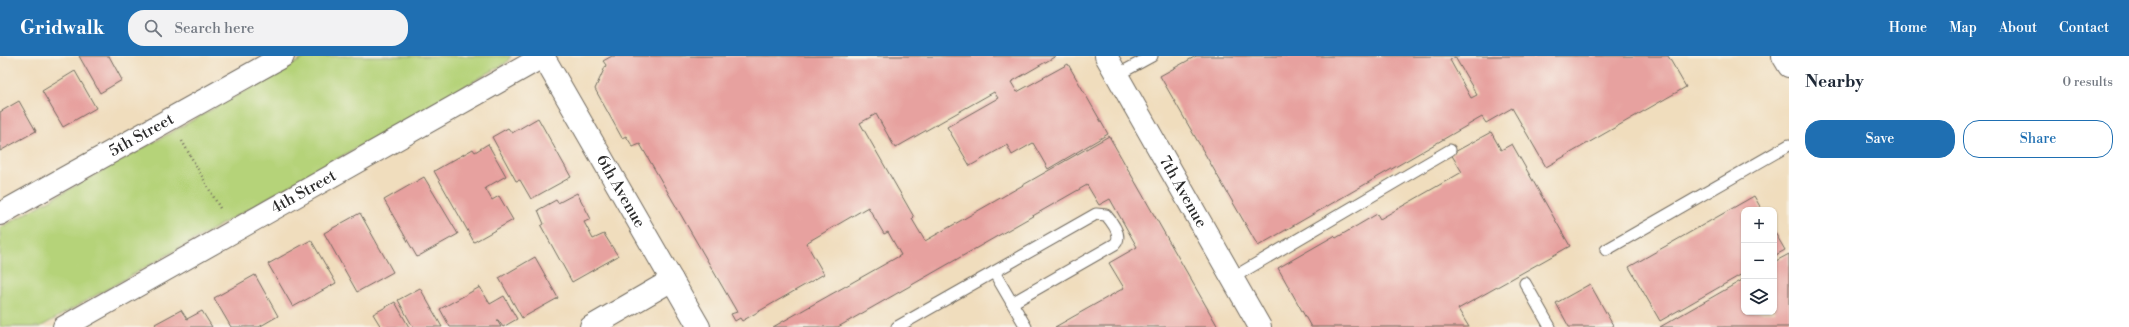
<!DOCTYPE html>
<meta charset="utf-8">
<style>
body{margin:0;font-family:"Libre Bodoni",serif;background:#f2f2f3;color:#1f2937}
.controls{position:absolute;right:12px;bottom:12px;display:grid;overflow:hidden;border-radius:8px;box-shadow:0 1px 3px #0004}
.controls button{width:36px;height:36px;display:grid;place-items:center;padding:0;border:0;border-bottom:1px solid #e0e1e3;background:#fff;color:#1f2937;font:20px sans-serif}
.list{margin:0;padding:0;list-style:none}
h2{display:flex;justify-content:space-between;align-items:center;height:52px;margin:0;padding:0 16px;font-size:17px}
h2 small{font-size:13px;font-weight:400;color:#747a83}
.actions{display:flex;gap:8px;padding:12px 16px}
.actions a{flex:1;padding:9px 0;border:1px solid #1f6fb2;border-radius:16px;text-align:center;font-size:14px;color:#1f6fb2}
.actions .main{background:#1f6fb2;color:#fff}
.icon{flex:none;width:22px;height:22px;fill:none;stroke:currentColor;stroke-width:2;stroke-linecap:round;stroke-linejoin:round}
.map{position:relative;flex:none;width:1789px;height:271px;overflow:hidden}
header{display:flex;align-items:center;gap:24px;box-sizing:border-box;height:56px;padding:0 20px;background:#1f6fb2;color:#fff}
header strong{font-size:19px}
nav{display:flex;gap:22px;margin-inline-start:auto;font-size:14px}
.search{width:280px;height:36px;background:#f2f2f3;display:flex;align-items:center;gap:10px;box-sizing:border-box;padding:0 14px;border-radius:16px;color:#747a83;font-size:15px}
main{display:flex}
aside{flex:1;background:#fff}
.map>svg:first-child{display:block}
.green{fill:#b5d379;stroke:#707f52}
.building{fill:#e7a19f;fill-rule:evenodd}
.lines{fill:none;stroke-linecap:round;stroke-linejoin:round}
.service-casing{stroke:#70695e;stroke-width:13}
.minor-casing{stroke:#70695e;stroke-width:24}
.path{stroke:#70695e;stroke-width:2.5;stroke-dasharray:1 3;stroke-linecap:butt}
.service{stroke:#fff;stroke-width:11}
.minor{stroke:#fff;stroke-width:22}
.labels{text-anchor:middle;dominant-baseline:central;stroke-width:4;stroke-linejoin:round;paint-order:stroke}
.street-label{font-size:16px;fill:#2b2b2b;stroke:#f7f3e8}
</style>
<header>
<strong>Gridwalk</strong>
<div class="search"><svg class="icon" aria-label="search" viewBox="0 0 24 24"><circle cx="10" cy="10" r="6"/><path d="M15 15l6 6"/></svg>Search here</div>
<nav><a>Home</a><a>Map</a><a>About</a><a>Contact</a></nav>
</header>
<main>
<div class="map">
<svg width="1789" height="271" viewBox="0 0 1789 271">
<rect width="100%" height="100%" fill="#f7f3e8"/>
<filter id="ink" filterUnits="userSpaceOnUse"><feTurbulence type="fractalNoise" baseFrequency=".025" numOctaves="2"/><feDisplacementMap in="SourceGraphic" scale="8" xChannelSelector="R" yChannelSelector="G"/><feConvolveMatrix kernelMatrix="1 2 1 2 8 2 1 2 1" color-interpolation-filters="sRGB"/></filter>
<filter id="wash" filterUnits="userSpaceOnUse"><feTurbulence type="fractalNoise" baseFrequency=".012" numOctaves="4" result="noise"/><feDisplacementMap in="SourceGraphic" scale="16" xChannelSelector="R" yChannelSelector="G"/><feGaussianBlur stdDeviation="0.9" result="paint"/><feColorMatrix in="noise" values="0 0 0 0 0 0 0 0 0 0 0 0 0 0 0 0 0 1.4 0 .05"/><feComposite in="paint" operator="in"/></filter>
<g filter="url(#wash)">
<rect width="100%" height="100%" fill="#f0ddbd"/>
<!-- green -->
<path class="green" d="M 308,0 L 511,0 L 506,7 L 40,271 L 0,271 L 0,172 Z"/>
<g id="blocks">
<!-- building -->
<g class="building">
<path d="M 79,0 L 109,0 L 122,24 L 100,37 Z"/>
<path d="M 612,0 L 1056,0 L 1011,26 L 1017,36 L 1068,8 L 1108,78 L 1048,113 L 1033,87 L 1012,99 L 1007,89 L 970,110 L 947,71 L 998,42 L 994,36 L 895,92 L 876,58 L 860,67 L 914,161 L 912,163 L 925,185 L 1109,80 L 1218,271 L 1055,271 L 1124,232 L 1109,207 L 1137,191 L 1110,143 L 1099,149 L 1087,129 L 838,271 L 773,271 L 901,199 L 888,176 L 884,178 L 868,151 L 806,187 L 824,218 L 742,265 L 740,262 L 735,265 L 731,258 L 737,256 L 640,88 L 633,91 L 626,80 L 622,82 L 595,33 L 606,9 L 603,5 Z"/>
<path d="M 1196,0 L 1668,0 L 1686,31 L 1546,111 L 1512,52 L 1486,67 L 1482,61 L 1258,190 L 1160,20 ZM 1455,1 L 1477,39 L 1471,42 L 1450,4 Z"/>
<path d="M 75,15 L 96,52 L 63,71 L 42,35 Z"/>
<path d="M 19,45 L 36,75 L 0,95 L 0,56 Z"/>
<path d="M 538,62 L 571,121 L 531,143 L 520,124 L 516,125 L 492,81 L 508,72 L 512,77 Z"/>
<path d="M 1491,76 L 1501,94 L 1512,88 L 1570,190 L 1458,253 L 1469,271 L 1311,271 L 1278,212 L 1334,180 L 1336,182 L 1377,158 L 1380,163 L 1462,116 L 1451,98 Z"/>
<path d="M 488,88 L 506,120 L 485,132 L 492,144 L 499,140 L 513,164 L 474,186 L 434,115 L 473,93 L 475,96 Z"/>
<path d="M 424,121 L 458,178 L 417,201 L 384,144 Z"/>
<path d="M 577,137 L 591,163 L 584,166 L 593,183 L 604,178 L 618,200 L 572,226 L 541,170 L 544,168 L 538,154 L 556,144 L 558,147 Z"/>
<path d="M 1754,140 L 1762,154 L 1744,154 L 1744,217 L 1660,265 L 1629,211 Z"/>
<path d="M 360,157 L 393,216 L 357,236 L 324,177 Z"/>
<path d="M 1774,175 L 1785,194 L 1774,200 Z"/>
<path d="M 311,184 L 336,227 L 293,251 L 268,208 Z"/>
<path d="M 1789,198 L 1789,271 L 1660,271 L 1744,223 L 1744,256 L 1774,256 L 1774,206 Z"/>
<path d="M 535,201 L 558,242 L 522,262 L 499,222 Z"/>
<path d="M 255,219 L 278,260 L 259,271 L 231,271 L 214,242 Z"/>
<path d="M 1590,228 L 1614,271 L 1569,271 L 1556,247 Z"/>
<path d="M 480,231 L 490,248 L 504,240 L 517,263 L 503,271 L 498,264 L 497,264 L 501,271 L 450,271 L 440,253 Z"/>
<path d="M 420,232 L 442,271 L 413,271 L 398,244 Z"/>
<path d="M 395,246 L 409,271 L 381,271 L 373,258 Z"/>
<path d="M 181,254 L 187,263 L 202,255 L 212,271 L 157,271 L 155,268 Z"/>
</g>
</g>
</g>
<g filter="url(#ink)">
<use href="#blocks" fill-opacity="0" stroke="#70695e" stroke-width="1"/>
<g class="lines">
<defs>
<g id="service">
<path d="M 1117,19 L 1152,0"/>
<path d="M 1606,194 L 1789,89"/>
<path d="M 994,216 L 1026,271"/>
<path d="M 1232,222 L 1450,94"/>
<path d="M 1525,227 L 1550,271"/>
<path d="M 897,271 L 1096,158 L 1106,159 C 1112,166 1123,180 1115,188 L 1012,247"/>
</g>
<g id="minor">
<path id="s1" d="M 543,0 L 699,271"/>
<path id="s2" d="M 1106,0 L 1260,271"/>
<path d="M 1783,0 L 1789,10"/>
<path id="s3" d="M 0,158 L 283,0"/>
<path id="s4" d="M 64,271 L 544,0"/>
<path d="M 591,271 L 672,224"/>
</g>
</defs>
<!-- service casing -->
<use href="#service" class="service-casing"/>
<!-- minor casing -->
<use href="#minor" class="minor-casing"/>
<!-- path -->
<path class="path" d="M 182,85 L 221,154"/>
<!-- service -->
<use href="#service" class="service"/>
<!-- minor -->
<use href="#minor" class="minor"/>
</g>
</g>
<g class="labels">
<!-- street labels -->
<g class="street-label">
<text stroke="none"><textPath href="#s3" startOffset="162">5th Street</textPath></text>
<text stroke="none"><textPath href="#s4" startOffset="275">4th Street</textPath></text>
<text stroke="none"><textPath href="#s1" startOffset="156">6th Avenue</textPath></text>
<text stroke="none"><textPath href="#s2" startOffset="156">7th Avenue</textPath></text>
</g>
</g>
</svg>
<div class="controls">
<button>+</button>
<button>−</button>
<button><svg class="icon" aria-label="layers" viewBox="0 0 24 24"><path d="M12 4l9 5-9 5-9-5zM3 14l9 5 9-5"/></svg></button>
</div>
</div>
<aside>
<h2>Nearby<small>0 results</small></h2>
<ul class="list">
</ul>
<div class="actions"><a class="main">Save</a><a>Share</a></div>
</aside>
</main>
